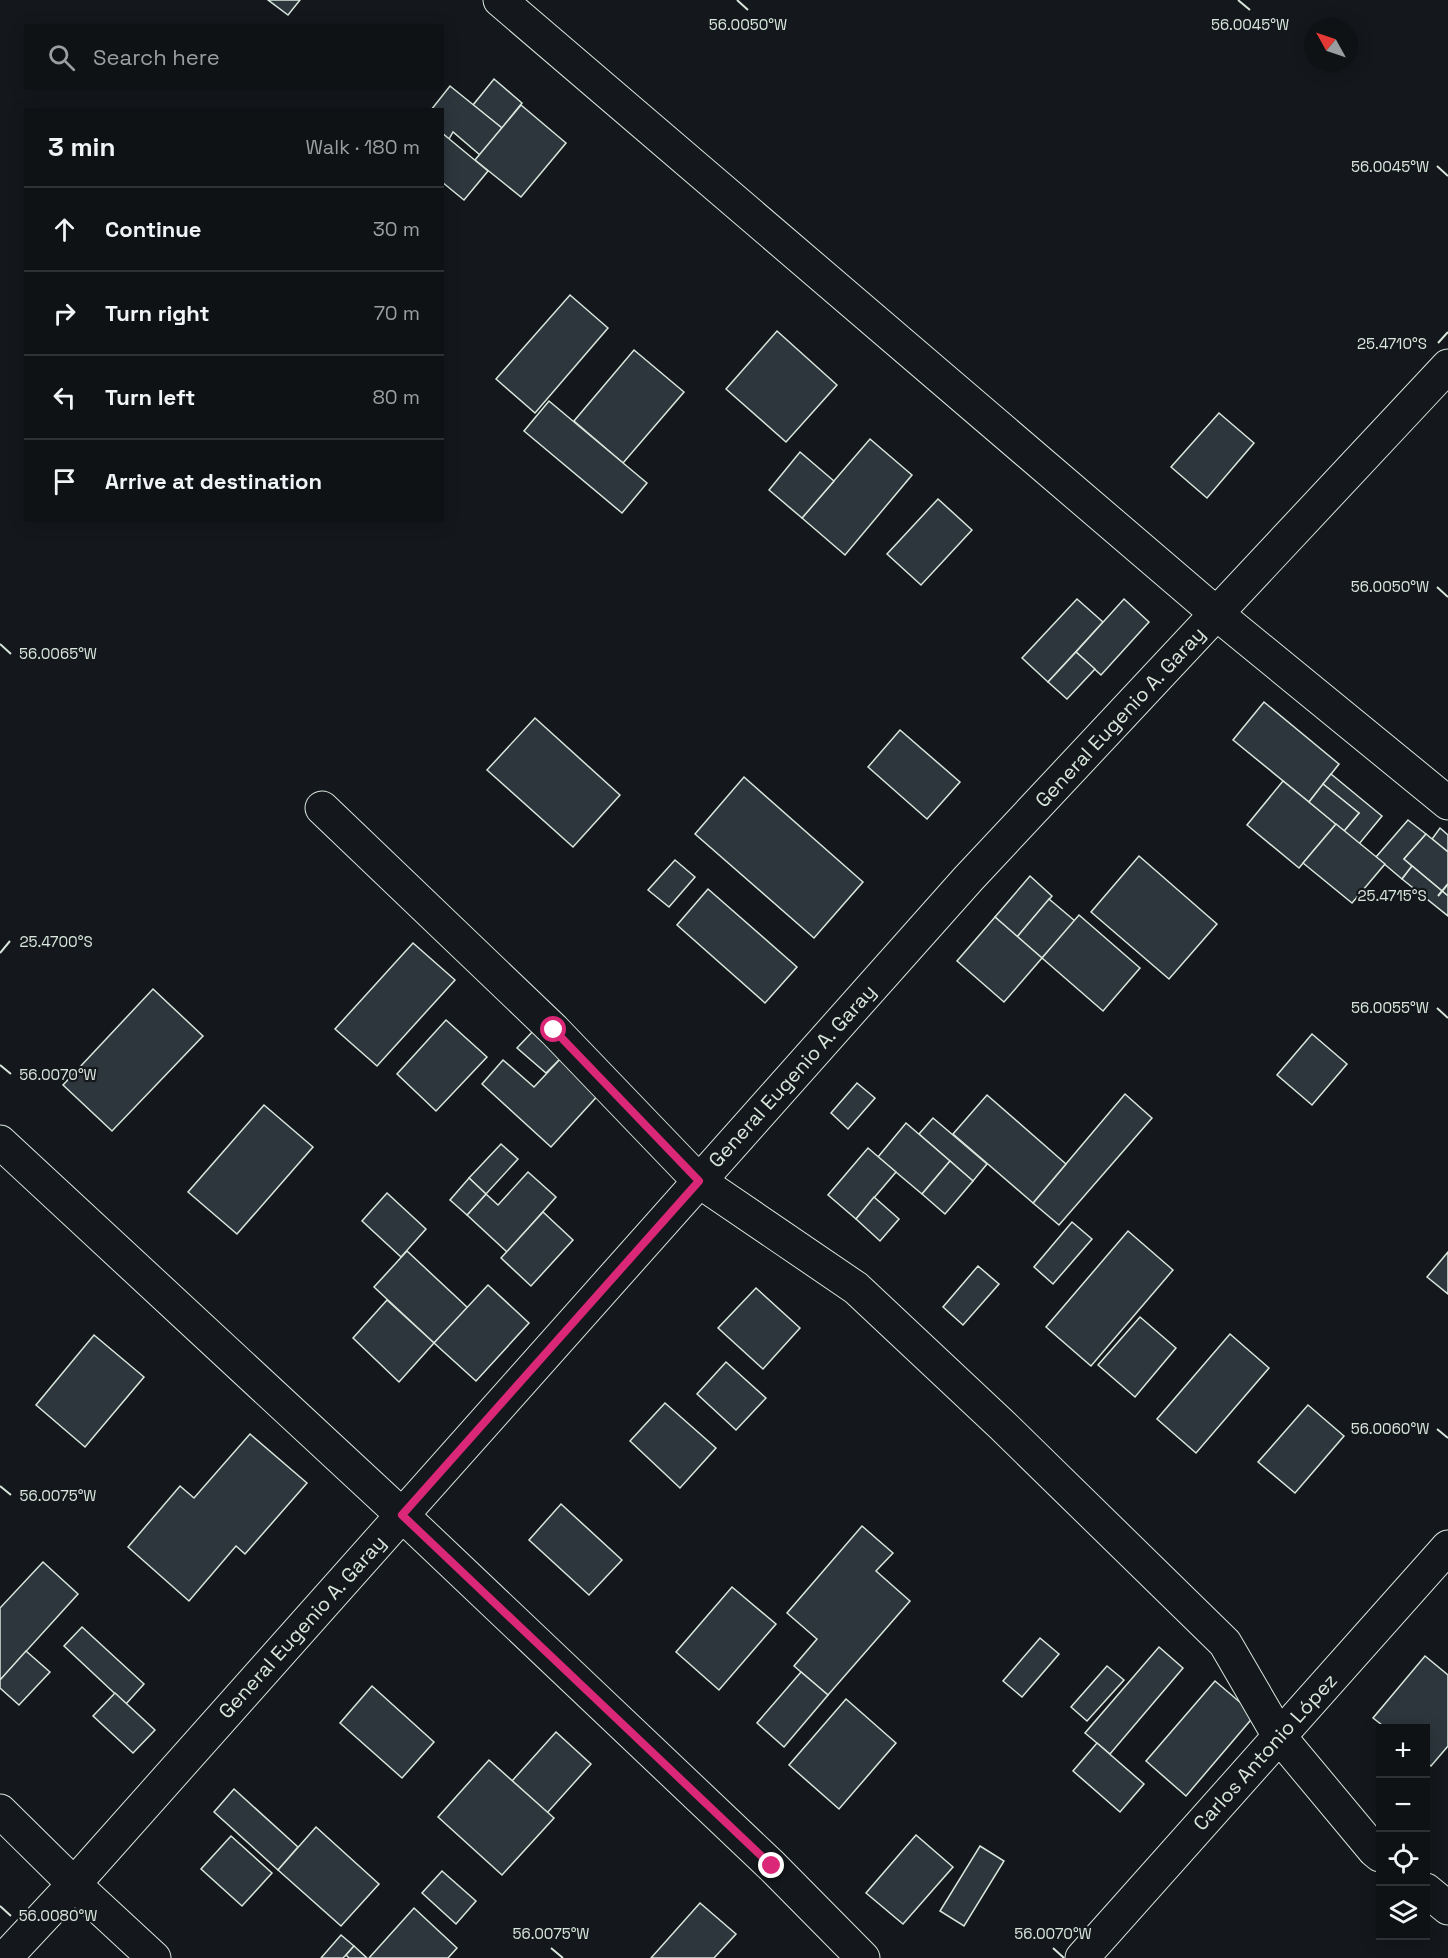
<!DOCTYPE html>
<meta charset="utf-8">
<style>
body{margin:0;font-family:"Space Grotesk",sans-serif;background:#181b1e;color:#f1f3f6}
.controls{position:absolute;right:18px;bottom:18px;display:grid;overflow:hidden;border-radius:0px;box-shadow:0 3px 15px #0003}
.controls button{width:54px;height:54px;display:grid;place-items:center;padding:0;border:0;border-bottom:2px solid #2f3234;background:#0f1215;color:#f1f3f6;font:30px sans-serif}
.compass{position:absolute;left:1304px;top:18px;width:54px;height:54px;border-radius:50%;background:#0f1215;box-shadow:0 3px 15px #0003;rotate:310deg}
.stop{position:absolute;width:18px;height:18px;margin:-14px;border:4px solid #db2777;border-radius:50%;background:#fff}
.stop.end{background:#db2777;border-color:#fff;box-shadow:0 2px 6px #0008}
.list{margin:0;padding:0;list-style:none}
h2{display:flex;justify-content:space-between;align-items:center;height:78px;margin:0;padding:0 24px;font-size:26px}
h2 small{font-size:20px;font-weight:400;color:#9b9ea0}
.list li{display:grid;grid-template-columns:39px 1fr auto;gap:18px;align-items:center;box-sizing:border-box;height:84px;padding:0 24px;border-top:2px solid #2f3234}
.list b{display:block;font-size:22px;white-space:nowrap}
.list em{font-size:20px;font-style:normal;color:#9b9ea0}
.icon{flex:none;width:33px;height:33px;fill:none;stroke:currentColor;stroke-width:2;stroke-linecap:round;stroke-linejoin:round}
.map{position:relative;flex:none;width:1448px;height:1958px;overflow:hidden}
.search{position:absolute;background:#0f1215;box-shadow:0 3px 15px #0003;left:24px;top:24px;width:420px;height:66px;display:flex;align-items:center;gap:15px;box-sizing:border-box;padding:0 21px;border-radius:0px;color:#9b9ea0;font-size:22px}
.panel{position:absolute;background:#0f1215;box-shadow:0 3px 15px #0003;left:24px;top:108px;width:420px;height:414px;border-radius:0px}
.map>svg:first-child{display:block}
.building{fill:#2c363c;stroke:#d8e6dc;stroke-width:1.5}
.lines{fill:none;stroke-linecap:round;stroke-linejoin:round}
.minor-casing{stroke:#d8e6dc;stroke-width:35}
.minor{stroke:#14181c;stroke-width:33}
.route{stroke:#db2777;stroke-width:8}
.ticks{fill:none;stroke:#d8e6dc;stroke-width:2}
.labels{text-anchor:middle;dominant-baseline:central;stroke-width:4.5;stroke-linejoin:round;paint-order:stroke}
.street-label{font-size:20px;fill:#d8e6dc;stroke:#14181c}
.ticks-label{font-size:15px;text-anchor:middle;fill:#d8e6dc;stroke:#14181c;stroke-width:4.5;stroke-linejoin:round;paint-order:stroke}
</style>
<div class="map">
<svg width="1448" height="1958" viewBox="0 0 1448 1958">
<rect width="100%" height="100%" fill="#14181c"/>
<!-- building -->
<g class="building">
<path d="M 268,0 L 300,0 L 288,15 Z"/>
<path d="M 494,79 L 522,103 L 502,128 L 473,105 Z"/>
<path d="M 450,86 L 502,128 L 480,155 L 453,132 L 449,139 L 442,133 L 442,110 L 431,110 Z"/>
<path d="M 521,105 L 566,143 L 521,197 L 475,160 Z"/>
<path d="M 442,133 L 488,171 L 464,200 L 442,182 Z"/>
<path d="M 570,295 L 608,328 L 535,413 L 496,379 Z"/>
<path d="M 777,331 L 837,385 L 786,442 L 726,389 Z"/>
<path d="M 634,350 L 684,392 L 623,463 L 574,421 Z"/>
<path d="M 549,401 L 647,483 L 622,513 L 524,431 Z"/>
<path d="M 1219,413 L 1254,443 L 1207,498 L 1171,467 Z"/>
<path d="M 870,439 L 912,475 L 845,555 L 802,518 Z"/>
<path d="M 800,452 L 834,481 L 802,518 L 769,490 Z"/>
<path d="M 938,499 L 972,530 L 921,585 L 887,554 Z"/>
<path d="M 1077,599 L 1103,622 L 1048,682 L 1022,658 Z"/>
<path d="M 1124,599 L 1149,622 L 1101,675 L 1076,652 Z"/>
<path d="M 1076,652 L 1095,669 L 1067,699 L 1048,682 Z"/>
<path d="M 1264,702 L 1339,764 L 1309,802 L 1233,740 Z"/>
<path d="M 535,718 L 620,795 L 573,847 L 487,770 Z"/>
<path d="M 900,730 L 960,782 L 927,819 L 868,767 Z"/>
<path d="M 1331,774 L 1382,816 L 1359,844 L 1344,831 L 1359,813 L 1323,784 Z"/>
<path d="M 744,777 L 863,882 L 814,938 L 695,834 Z"/>
<path d="M 1283,781 L 1336,824 L 1299,868 L 1247,825 Z"/>
<path d="M 1323,784 L 1359,813 L 1344,831 L 1309,802 Z"/>
<path d="M 1408,820 L 1426,834 L 1404,859 L 1412,866 L 1402,879 L 1376,857 Z"/>
<path d="M 1336,824 L 1385,864 L 1352,903 L 1303,863 Z"/>
<path d="M 1440,828 L 1448,835 L 1448,852 L 1432,839 Z"/>
<path d="M 1426,834 L 1448,852 L 1448,896 L 1404,859 Z"/>
<path d="M 1139,856 L 1217,924 L 1169,979 L 1091,912 Z"/>
<path d="M 675,860 L 695,877 L 669,907 L 648,890 Z"/>
<path d="M 1412,866 L 1448,896 L 1448,916 L 1402,879 Z"/>
<path d="M 1030,876 L 1052,896 L 1017,937 L 995,917 Z"/>
<path d="M 708,889 L 797,967 L 765,1003 L 677,925 Z"/>
<path d="M 1049,899 L 1075,921 L 1042,958 L 1017,937 Z"/>
<path d="M 1079,915 L 1140,968 L 1103,1011 L 1042,958 Z"/>
<path d="M 995,917 L 1042,958 L 1004,1002 L 957,961 Z"/>
<path d="M 413,943 L 455,980 L 377,1066 L 335,1029 Z"/>
<path d="M 153,989 L 203,1036 L 112,1131 L 63,1085 Z"/>
<path d="M 446,1020 L 487,1057 L 436,1111 L 397,1074 Z"/>
<path d="M 535,1029 L 563,1056 L 546,1073 L 517,1048 Z"/>
<path d="M 1312,1034 L 1347,1064 L 1312,1105 L 1277,1075 Z"/>
<path d="M 563,1056 L 602,1091 L 551,1147 L 482,1084 L 503,1060 L 534,1087 Z"/>
<path d="M 857,1083 L 875,1098 L 848,1129 L 831,1113 Z"/>
<path d="M 1125,1094 L 1152,1118 L 1059,1225 L 1033,1203 Z"/>
<path d="M 987,1095 L 1066,1164 L 1033,1203 L 953,1134 Z"/>
<path d="M 264,1105 L 313,1147 L 237,1234 L 188,1192 Z"/>
<path d="M 933,1118 L 987,1164 L 973,1181 L 919,1134 Z"/>
<path d="M 906,1123 L 950,1161 L 922,1194 L 878,1157 Z"/>
<path d="M 501,1144 L 518,1159 L 486,1194 L 469,1178 Z"/>
<path d="M 868,1148 L 896,1172 L 856,1219 L 828,1195 Z"/>
<path d="M 950,1161 L 973,1181 L 945,1214 L 922,1194 Z"/>
<path d="M 528,1172 L 556,1197 L 507,1252 L 467,1215 L 486,1194 L 498,1205 Z"/>
<path d="M 469,1178 L 486,1194 L 467,1215 L 450,1200 Z"/>
<path d="M 387,1193 L 426,1229 L 401,1257 L 362,1221 Z"/>
<path d="M 874,1197 L 899,1219 L 880,1241 L 856,1219 Z"/>
<path d="M 543,1212 L 573,1240 L 531,1286 L 501,1258 Z"/>
<path d="M 1072,1222 L 1092,1239 L 1053,1284 L 1034,1267 Z"/>
<path d="M 1128,1231 L 1173,1270 L 1091,1366 L 1046,1327 Z"/>
<path d="M 407,1251 L 468,1308 L 434,1343 L 374,1287 Z"/>
<path d="M 1448,1252 L 1448,1294 L 1427,1277 Z"/>
<path d="M 978,1266 L 999,1284 L 963,1325 L 943,1307 Z"/>
<path d="M 488,1285 L 529,1323 L 476,1381 L 434,1343 Z"/>
<path d="M 756,1288 L 800,1328 L 763,1369 L 718,1328 Z"/>
<path d="M 387,1300 L 434,1343 L 399,1382 L 353,1338 Z"/>
<path d="M 1140,1317 L 1176,1348 L 1135,1397 L 1098,1365 Z"/>
<path d="M 1230,1334 L 1269,1368 L 1196,1453 L 1157,1419 Z"/>
<path d="M 94,1335 L 144,1377 L 85,1447 L 36,1405 Z"/>
<path d="M 726,1362 L 766,1398 L 736,1430 L 697,1394 Z"/>
<path d="M 665,1403 L 716,1448 L 680,1488 L 630,1441 Z"/>
<path d="M 1308,1405 L 1344,1436 L 1295,1493 L 1258,1462 Z"/>
<path d="M 250,1434 L 307,1483 L 245,1554 L 236,1546 L 189,1601 L 128,1547 L 180,1486 L 194,1498 Z"/>
<path d="M 561,1504 L 622,1560 L 589,1595 L 529,1540 Z"/>
<path d="M 862,1526 L 893,1553 L 876,1571 L 910,1601 L 828,1695 L 794,1666 L 817,1639 L 787,1613 Z"/>
<path d="M 43,1562 L 78,1594 L 0,1680 L 0,1608 Z"/>
<path d="M 732,1587 L 776,1624 L 719,1690 L 676,1652 Z"/>
<path d="M 82,1627 L 144,1684 L 126,1704 L 64,1646 Z"/>
<path d="M 1040,1638 L 1059,1654 L 1022,1697 L 1003,1681 Z"/>
<path d="M 1159,1647 L 1183,1668 L 1110,1754 L 1085,1733 Z"/>
<path d="M 26,1651 L 50,1672 L 19,1705 L 0,1688 L 0,1680 Z"/>
<path d="M 1425,1656 L 1448,1675 L 1448,1746 L 1431,1766 L 1426,1762 L 1426,1728 L 1386,1728 L 1373,1718 Z"/>
<path d="M 1107,1666 L 1124,1680 L 1087,1721 L 1071,1707 Z"/>
<path d="M 801,1672 L 828,1695 L 784,1747 L 757,1723 Z"/>
<path d="M 1215,1681 L 1255,1715 L 1186,1796 L 1146,1761 Z"/>
<path d="M 372,1686 L 434,1742 L 402,1778 L 340,1723 Z"/>
<path d="M 115,1693 L 155,1730 L 133,1753 L 93,1716 Z"/>
<path d="M 846,1699 L 896,1743 L 839,1809 L 789,1765 Z"/>
<path d="M 556,1732 L 591,1764 L 547,1813 L 512,1781 Z"/>
<path d="M 1097,1743 L 1144,1784 L 1120,1812 L 1073,1771 Z"/>
<path d="M 489,1760 L 554,1818 L 502,1875 L 438,1817 Z"/>
<path d="M 234,1789 L 298,1847 L 278,1870 L 214,1812 Z"/>
<path d="M 316,1827 L 379,1884 L 341,1926 L 278,1870 Z"/>
<path d="M 916,1835 L 953,1867 L 903,1924 L 866,1893 Z"/>
<path d="M 231,1836 L 272,1873 L 242,1906 L 201,1869 Z"/>
<path d="M 980,1846 L 1004,1861 L 964,1926 L 940,1911 Z"/>
<path d="M 442,1871 L 476,1901 L 456,1924 L 422,1893 Z"/>
<path d="M 700,1903 L 736,1934 L 714,1958 L 651,1958 Z"/>
<path d="M 414,1908 L 457,1948 L 448,1958 L 369,1958 Z"/>
<path d="M 341,1935 L 354,1946 L 346,1955 L 343,1958 L 321,1958 Z"/>
<path d="M 354,1946 L 367,1958 L 349,1958 L 346,1955 Z"/>
</g>
<g class="lines">
<defs>
<g id="minor">
<path d="M 500,0 L 1217,614 L 1448,803"/>
<path d="M 322,808 L 554,1030 L 699,1181 L 856,1288 L 1002,1425 L 1225,1643 L 1279,1736 L 1374,1850 L 1380,1855"/>
<path d="M 0,1142 L 402,1515 L 772,1866 L 863,1958"/>
<path d="M 0,1811 L 74,1884 L 154,1958"/>
<path d="M 1426,1890 L 1448,1908"/>
<path d="M 5,1958 L 74,1884 L 968,879 L 1448,366"/>
<path d="M 1082,1958 L 1448,1547"/>
</g>
</defs>
<!-- minor casing -->
<use href="#minor" class="minor-casing"/>
<!-- minor -->
<use href="#minor" class="minor"/>
</g>
<g class="lines">
<!-- route -->
<path class="route" d="M 554,1030 L 699,1181 L 402,1515 L 772,1866"/>
</g>
<!-- ticks -->
<path class="ticks" d="M 737,0 L 748,10M 1238,0 L 1250,10M 1437,166 L 1448,176M 1438,343 L 1448,332M 1437,587 L 1448,597M 0,644 L 11,654M 1438,896 L 1448,884M 0,953 L 10,941M 1437,1008 L 1448,1018M 0,1065 L 11,1074M 1437,1429 L 1448,1438M 0,1486 L 11,1495M 0,1906 L 11,1916M 551,1948 L 563,1958M 1053,1948 L 1064,1958"/>
<g class="labels">
<!-- street labels -->
<g class="street-label">
<text transform="translate(1120 717) rotate(-47)">General Eugenio A. Garay</text>
<text transform="translate(792 1076) rotate(-48)">General Eugenio A. Garay</text>
<text transform="translate(302 1627) rotate(-48)">General Eugenio A. Garay</text>
<text transform="translate(1265 1752) rotate(-48)">Carlos Antonio López</text>
</g>
</g>
<g class="ticks-label">
<text x="748" y="30">56.0050°W</text>
<text x="1250" y="30">56.0045°W</text>
<text x="1390" y="172">56.0045°W</text>
<text x="1392" y="349">25.4710°S</text>
<text x="1390" y="592">56.0050°W</text>
<text x="58" y="659">56.0065°W</text>
<text x="1392" y="901">25.4715°S</text>
<text x="56" y="947">25.4700°S</text>
<text x="1390" y="1013">56.0055°W</text>
<text x="58" y="1080">56.0070°W</text>
<text x="1390" y="1434">56.0060°W</text>
<text x="58" y="1501">56.0075°W</text>
<text x="58" y="1921">56.0080°W</text>
<text x="551" y="1939">56.0075°W</text>
<text x="1053" y="1939">56.0070°W</text>
</g>
</svg>
<div class="controls">
<button>+</button>
<button>−</button>
<button><svg class="icon" aria-label="locate" viewBox="0 0 24 24"><circle cx="12" cy="12" r="6"/><path d="M12 2v4M12 18v4M2 12h4M18 12h4"/></svg></button>
<button><svg class="icon" aria-label="layers" viewBox="0 0 24 24"><path d="M12 4l9 5-9 5-9-5zM3 14l9 5 9-5"/></svg></button>
</div>
<svg class="compass" viewBox="-18 -18 36 36"><path d="M0-13l5 13h-10z" fill="#e53935"/><path d="M0 13l5-13h-10z" fill="#9b9ea0"/></svg>
<div class="stop" style="left:554px;top:1030px"></div>
<div class="stop end" style="left:772px;top:1866px"></div>
<div class="search"><svg class="icon" aria-label="search" viewBox="0 0 24 24"><circle cx="10" cy="10" r="6"/><path d="M15 15l6 6"/></svg>Search here</div>
<section class="panel">
<h2>3 min<small>Walk · 180 m</small></h2>
<ul class="list">
<li><svg class="icon" aria-label="ahead" viewBox="0 0 24 24"><path d="M12 20V5M6 11l6-6 6 6"/></svg><div><b>Continue</b></div><em>30 m</em></li>
<li><svg class="icon" aria-label="right" viewBox="0 0 24 24"><path d="M7 20v-9h11M14 6l5 5-5 5"/></svg><div><b>Turn right</b></div><em>70 m</em></li>
<li><svg class="icon" aria-label="left" viewBox="0 0 24 24"><path d="M17 20v-9H6M10 6l-5 5 5 5"/></svg><div><b>Turn left</b></div><em>80 m</em></li>
<li><svg class="icon" aria-label="arrive" viewBox="0 0 24 24"><path d="M6 21V4h12l-3 4 3 4H6"/></svg><div><b>Arrive at destination</b></div></li>
</ul>
</section>
</div>
